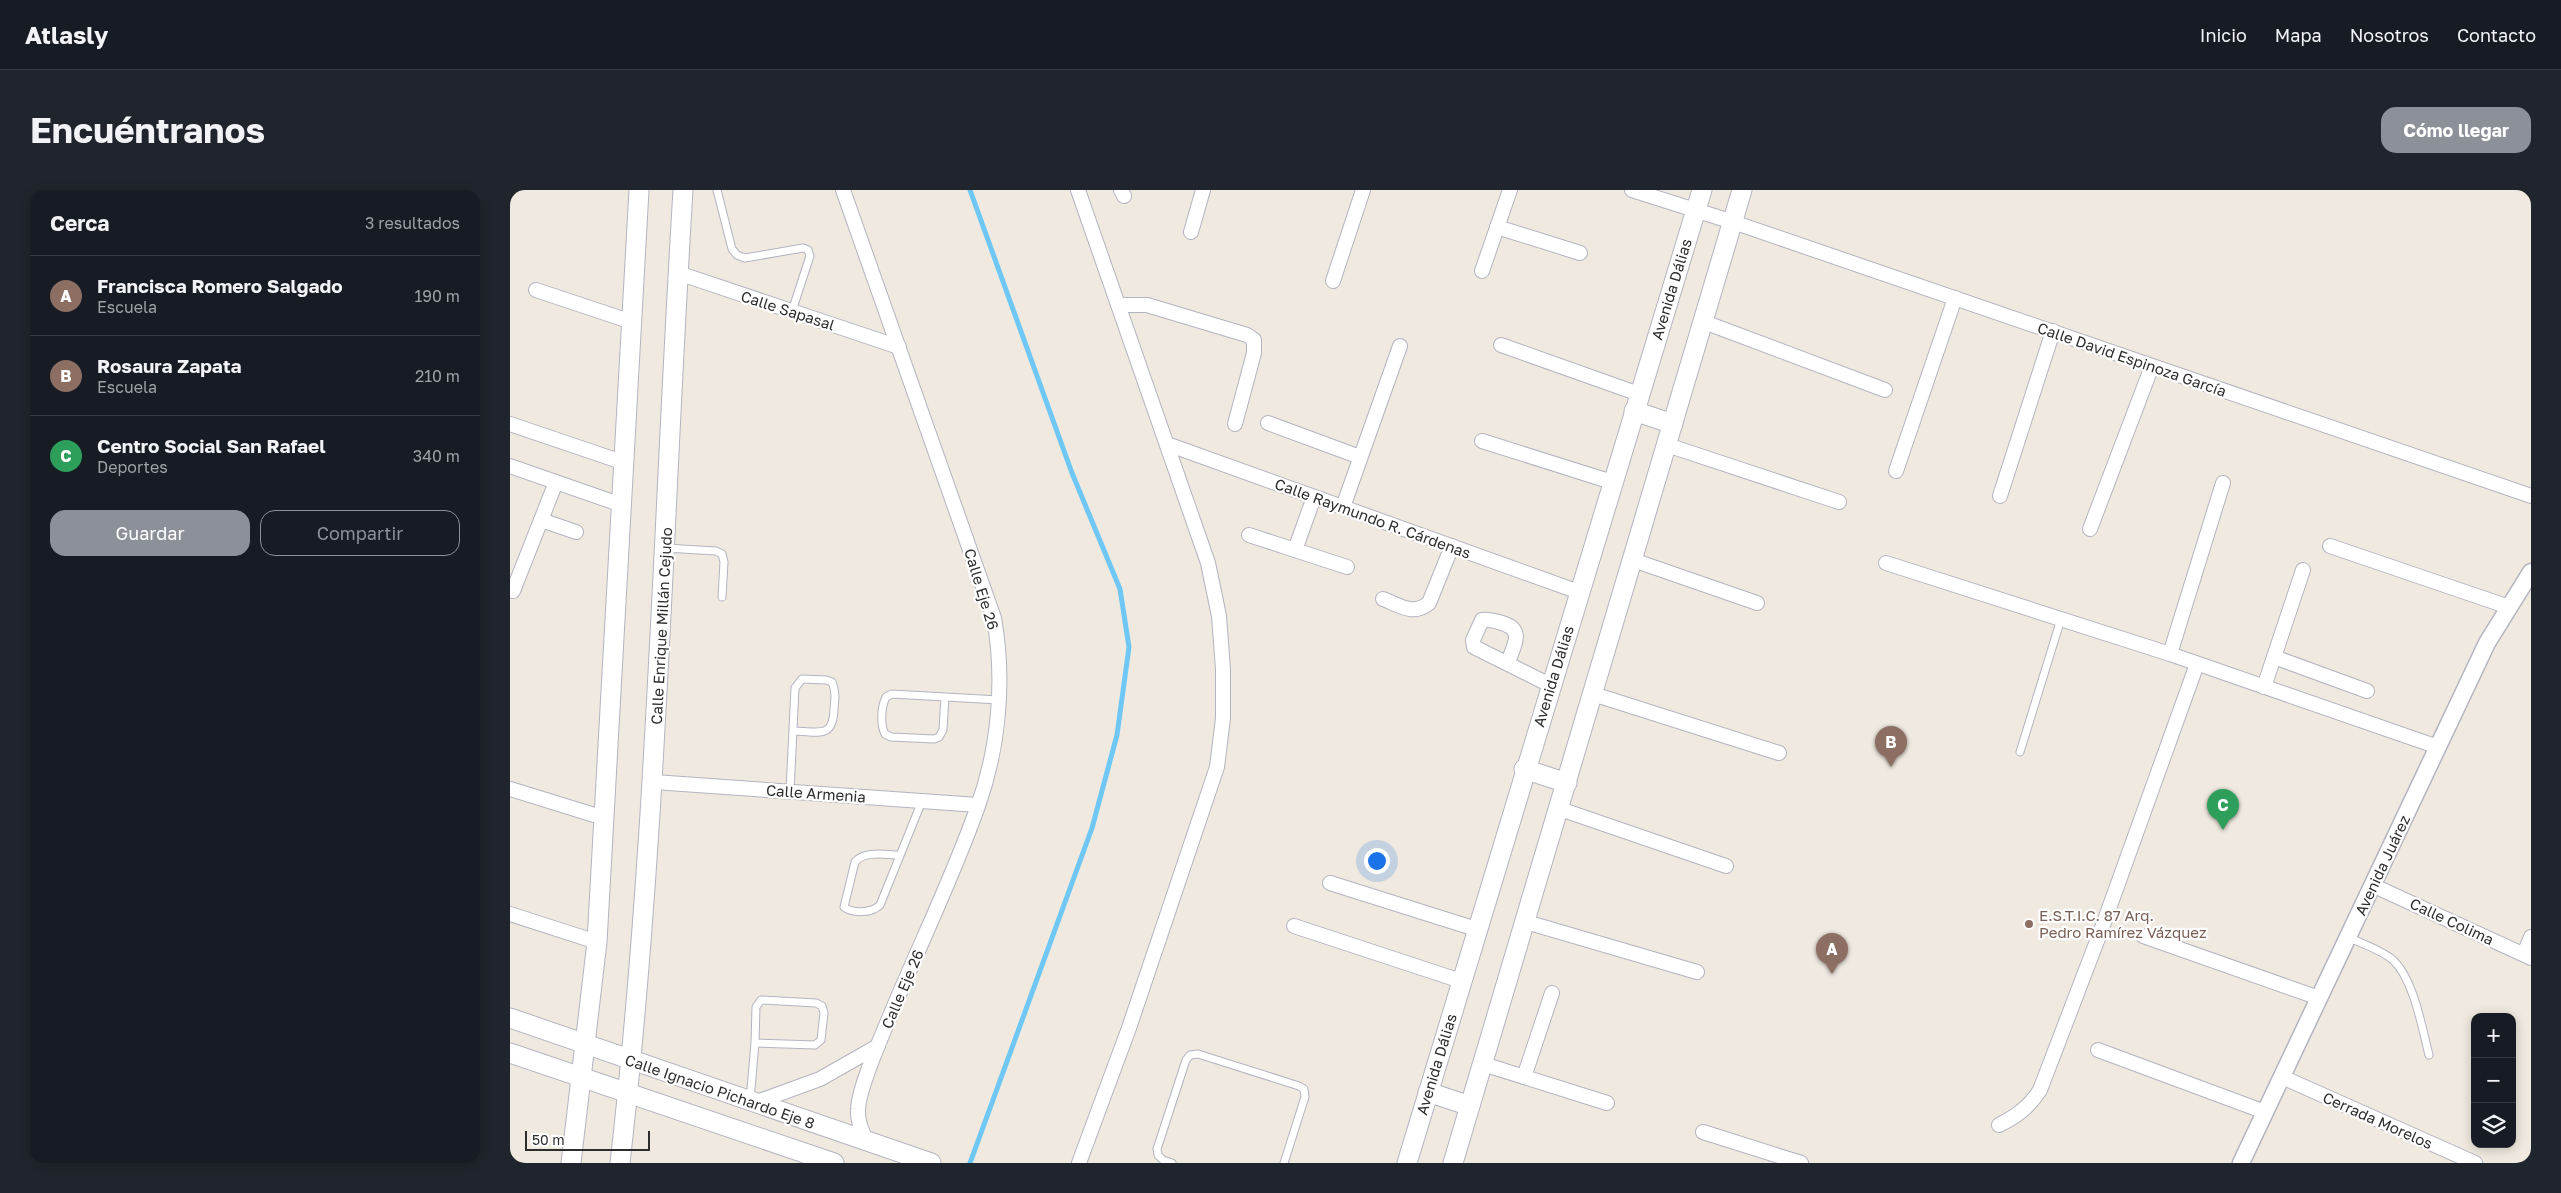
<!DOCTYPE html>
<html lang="es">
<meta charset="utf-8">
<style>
body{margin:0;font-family:"Golos Text",sans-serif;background:#20242c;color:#f1f3f6}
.controls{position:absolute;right:15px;bottom:15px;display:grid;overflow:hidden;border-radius:10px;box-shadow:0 2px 12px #0003}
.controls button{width:45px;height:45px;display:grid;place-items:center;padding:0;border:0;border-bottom:1px solid #363941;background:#171b24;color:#f1f3f6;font:25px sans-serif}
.scale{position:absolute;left:15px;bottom:12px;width:125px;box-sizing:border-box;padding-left:5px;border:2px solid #2d2d2d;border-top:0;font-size:14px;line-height:18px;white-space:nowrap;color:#2d2d2d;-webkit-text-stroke:4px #fff;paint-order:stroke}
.you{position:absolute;left:866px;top:670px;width:18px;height:18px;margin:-12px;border:4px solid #fff;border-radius:50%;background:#1a73e8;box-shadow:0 0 0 8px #1a73e833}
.badge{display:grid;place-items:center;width:32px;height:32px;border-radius:50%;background:#8c9099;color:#fff;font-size:16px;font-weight:700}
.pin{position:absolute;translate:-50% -41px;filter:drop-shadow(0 1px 2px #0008)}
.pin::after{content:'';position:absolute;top:26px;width:18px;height:15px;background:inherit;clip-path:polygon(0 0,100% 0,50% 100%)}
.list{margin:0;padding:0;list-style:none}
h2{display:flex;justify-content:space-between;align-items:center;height:65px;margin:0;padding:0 20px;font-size:21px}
h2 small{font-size:16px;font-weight:400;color:#9ea1a6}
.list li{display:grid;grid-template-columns:32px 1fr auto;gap:15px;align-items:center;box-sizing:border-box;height:80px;padding:0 20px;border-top:1px solid #363941}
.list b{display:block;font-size:19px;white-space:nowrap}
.list p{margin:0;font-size:16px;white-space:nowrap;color:#9ea1a6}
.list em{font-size:16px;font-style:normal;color:#9ea1a6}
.actions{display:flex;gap:10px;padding:15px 20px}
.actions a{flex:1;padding:11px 0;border:1px solid #8c9099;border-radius:15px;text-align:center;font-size:18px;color:#8c9099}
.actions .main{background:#8c9099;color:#fff}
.icon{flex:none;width:28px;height:28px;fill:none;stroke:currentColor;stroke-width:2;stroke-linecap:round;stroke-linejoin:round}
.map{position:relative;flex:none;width:2021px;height:973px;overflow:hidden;border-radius:15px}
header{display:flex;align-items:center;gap:30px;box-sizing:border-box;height:70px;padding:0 25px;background:#171b24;border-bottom:1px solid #363941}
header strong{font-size:24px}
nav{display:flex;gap:28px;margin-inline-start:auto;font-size:18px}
.intro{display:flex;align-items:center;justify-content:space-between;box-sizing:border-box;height:120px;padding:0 30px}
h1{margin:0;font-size:35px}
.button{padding:12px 22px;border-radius:15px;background:#8c9099;color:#fff;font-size:18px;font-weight:700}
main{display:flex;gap:30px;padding:0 30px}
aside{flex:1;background:#171b24;border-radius:15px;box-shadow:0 2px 12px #0003}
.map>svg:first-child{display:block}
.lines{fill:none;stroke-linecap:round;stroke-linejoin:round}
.stream{stroke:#6ec7f5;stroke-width:5}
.service-casing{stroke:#b3b4c1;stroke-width:9}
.minor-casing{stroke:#b3b4c1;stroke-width:16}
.tertiary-casing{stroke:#b3b4c1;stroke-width:19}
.secondary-casing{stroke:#b3b4c1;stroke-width:21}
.service{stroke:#fff;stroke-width:7}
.minor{stroke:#fff;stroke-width:14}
.tertiary{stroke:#fff;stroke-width:16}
.secondary{stroke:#fff;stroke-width:19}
.education-dot{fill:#8d6e63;stroke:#fff;stroke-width:2}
.labels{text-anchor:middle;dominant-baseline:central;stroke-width:4.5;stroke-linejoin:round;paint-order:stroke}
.street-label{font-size:15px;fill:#2d2d2d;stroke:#fff}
.education-label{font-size:15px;fill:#785e54;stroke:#fff;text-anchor:start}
</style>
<header>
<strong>Atlasly</strong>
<nav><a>Inicio</a><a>Mapa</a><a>Nosotros</a><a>Contacto</a></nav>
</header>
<div class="intro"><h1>Encuéntranos</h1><a class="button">Cómo llegar</a></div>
<main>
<aside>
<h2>Cerca<small>3 resultados</small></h2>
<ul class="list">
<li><span class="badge" style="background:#8d6e63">A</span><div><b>Francisca Romero Salgado</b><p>Escuela</p></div><em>190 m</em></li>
<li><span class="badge" style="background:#8d6e63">B</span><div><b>Rosaura Zapata</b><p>Escuela</p></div><em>210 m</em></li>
<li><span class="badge" style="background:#2e9e5b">C</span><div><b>Centro Social San Rafael</b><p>Deportes</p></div><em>340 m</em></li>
</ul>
<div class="actions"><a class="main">Guardar</a><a>Compartir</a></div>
</aside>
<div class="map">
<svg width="2021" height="973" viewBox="0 0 2021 973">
<rect width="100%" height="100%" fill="#efe9df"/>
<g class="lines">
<!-- stream -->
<path class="stream" d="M 460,973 L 582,638 L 607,545 L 619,457 L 610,399 L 562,283 L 460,0"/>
<defs>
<g id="service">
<path d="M 207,0 L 222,59 L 227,65 L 235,68 L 293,58 L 298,60 L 300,66 L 282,121"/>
<path d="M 155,358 L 206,361 L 212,364 L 214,372 L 212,407"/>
<path d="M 435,507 L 433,540 L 429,547 L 424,549 L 381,547 L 375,544 C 370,534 371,517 376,507 L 382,504 L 489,510"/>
<path d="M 1510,562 L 1551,429"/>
<path d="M 280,601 L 285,498 L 292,489 L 316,490 L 322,492 C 326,501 325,509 324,519 C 323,550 308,541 283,541"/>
<path d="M 389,665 C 375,665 355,660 345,672 L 334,717 C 343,724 362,723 370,715 L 412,611"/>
<path d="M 1838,747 C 1852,754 1872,760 1883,770 C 1904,790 1912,838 1919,865"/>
<path d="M 251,810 L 306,813 L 312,816 L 314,823 L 311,850 L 305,855 L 245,853 L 246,817 Z"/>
<path d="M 240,910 L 245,853"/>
<path d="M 662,973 L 653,970 L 648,965 L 647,959 L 676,870 L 680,865 L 688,864 L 789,896 L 794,899 L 795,907 L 774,973"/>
</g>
<g id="minor">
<path d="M 333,0 L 484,428 C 495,490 489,557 468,616 C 443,687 409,756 380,826 C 371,848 349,897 348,919 C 347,931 352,941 357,952"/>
<path d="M 568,0 L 698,373 L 709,426 L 713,479 L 713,528 L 707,577 L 619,838 L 569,973"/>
<path d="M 611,0 L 614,6"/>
<path d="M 1122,0 L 1223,32 L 2021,306"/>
<path d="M 987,37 L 1070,63"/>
<path d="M 681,42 L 693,0"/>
<path d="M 972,81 L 1000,0"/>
<path d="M 168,83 L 389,157"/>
<path d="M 823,91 L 853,0"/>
<path d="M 26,100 L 122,132"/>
<path d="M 609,115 L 637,115 L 737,145 L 744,150 L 744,163 L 725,234"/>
<path d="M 1194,132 L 1375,200"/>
<path d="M 991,155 L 1129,204"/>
<path d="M 758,233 L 850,267"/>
<path d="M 0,234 L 115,273"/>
<path d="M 972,251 L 1102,292"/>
<path d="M 657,254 L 1069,402"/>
<path d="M 1157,255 L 1329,312"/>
<path d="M 0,276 L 112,315"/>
<path d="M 1386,281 L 1445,108"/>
<path d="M 1490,306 L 1543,141"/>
<path d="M 833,317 L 890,156"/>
<path d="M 31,330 L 66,342"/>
<path d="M 1580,339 L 1642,176"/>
<path d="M 739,345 L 785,360 L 804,307"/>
<path d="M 1820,356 L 1999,417"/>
<path d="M 785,360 L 837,377"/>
<path d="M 1123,370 L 1247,413"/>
<path d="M 1376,373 L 1660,464 L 1928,557"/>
<path d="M 3,401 L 46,292"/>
<path d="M 873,409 C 891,416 903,426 919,413 L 942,356"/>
<path d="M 1660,464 L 1713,293"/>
<path d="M 1764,467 L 1857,501"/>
<path d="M 998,472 C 1004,455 1015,440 992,433 C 985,431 979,429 972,430 L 963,450 L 964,457 L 1040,495"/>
<path d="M 1754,497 L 1793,380"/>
<path d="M 1083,504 L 1269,563"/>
<path d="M 144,592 L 468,615"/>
<path d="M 0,599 L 94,628"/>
<path d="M 1050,619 L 1216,676"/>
<path d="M 820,693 L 966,739"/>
<path d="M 1862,695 L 2021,768"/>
<path d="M 0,724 L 87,752"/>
<path d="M 1016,732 L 1187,782"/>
<path d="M 784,736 L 951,791"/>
<path d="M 1633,746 L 1809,808"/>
<path d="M 2014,764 L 2021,747"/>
<path d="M 1588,860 L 1755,922"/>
<path d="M 973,874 L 1097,913"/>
<path d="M 1014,887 L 1042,803"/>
<path d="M 1772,887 L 1965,973"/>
<path d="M 244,913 L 310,889 L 368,856"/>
<path d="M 1489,935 C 1507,926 1519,917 1530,900 L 1592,738 L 1687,474"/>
<path d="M 1193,942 L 1291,973"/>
</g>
<path id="tertiary" d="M 1731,973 L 1977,453 L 2021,382"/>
<g id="secondary">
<path d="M 1124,221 L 1163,234"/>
<path d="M 1014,579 L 1057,593"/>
<path d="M 0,828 L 421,973"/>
<path d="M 0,863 L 324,973"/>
<path d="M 918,902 L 960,916"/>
<path d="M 61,973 L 87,752 L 129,0"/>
<path d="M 110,973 C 147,650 153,325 173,0"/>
<path d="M 897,973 L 1192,0"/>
<path d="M 943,973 L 1232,0"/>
</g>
</defs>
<!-- service casing -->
<use href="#service" class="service-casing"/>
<!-- minor casing -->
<use href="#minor" class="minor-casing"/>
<!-- tertiary casing -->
<use href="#tertiary" class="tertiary-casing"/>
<!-- secondary casing -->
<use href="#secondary" class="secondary-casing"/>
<!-- service -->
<use href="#service" class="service"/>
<!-- minor -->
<use href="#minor" class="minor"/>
<!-- tertiary -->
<use href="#tertiary" class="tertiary"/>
<!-- secondary -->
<use href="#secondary" class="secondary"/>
</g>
<!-- markers -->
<circle class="education-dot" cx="1519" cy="734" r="5"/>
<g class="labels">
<!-- street labels -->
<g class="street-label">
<text transform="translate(1161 99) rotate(-73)">Avenida Dálias</text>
<text transform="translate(278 120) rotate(18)">Calle Sapasal</text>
<text transform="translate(1622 169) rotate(19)">Calle David Espinoza García</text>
<text transform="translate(863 328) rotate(20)">Calle Raymundo R. Cárdenas</text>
<text transform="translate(472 399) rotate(73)">Calle Eje 26</text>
<text transform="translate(151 436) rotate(-87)">Calle Enrique Millán Cejudo</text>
<text transform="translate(1043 486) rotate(-73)">Avenida Dálias</text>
<text transform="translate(306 603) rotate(4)">Calle Armenia</text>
<text transform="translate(1872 675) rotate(-65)">Avenida Juárez</text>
<text transform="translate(1942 731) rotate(25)">Calle Colima</text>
<text transform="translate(392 799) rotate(-67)">Calle Eje 26</text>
<text transform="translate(926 874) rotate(-73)">Avenida Dálias</text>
<text transform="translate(210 901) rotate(19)">Calle Ignacio Pichardo Eje 8</text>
<text transform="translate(1868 930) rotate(24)">Cerrada Morelos</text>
</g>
<!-- education labels -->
<g class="education-label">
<text x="1529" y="725">E.S.T.I.C. 87 Arq.<tspan x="1529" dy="17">Pedro Ramírez Vázquez</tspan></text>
</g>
</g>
</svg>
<div class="controls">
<button>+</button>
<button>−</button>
<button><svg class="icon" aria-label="layers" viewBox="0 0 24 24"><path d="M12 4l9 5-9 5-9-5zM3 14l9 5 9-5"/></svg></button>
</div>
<div class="scale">50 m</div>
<div class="you"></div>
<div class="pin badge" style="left:1322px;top:784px;background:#8d6e63">A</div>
<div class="pin badge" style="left:1381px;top:577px;background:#8d6e63">B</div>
<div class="pin badge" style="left:1713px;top:640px;background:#2e9e5b">C</div>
</div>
</main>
